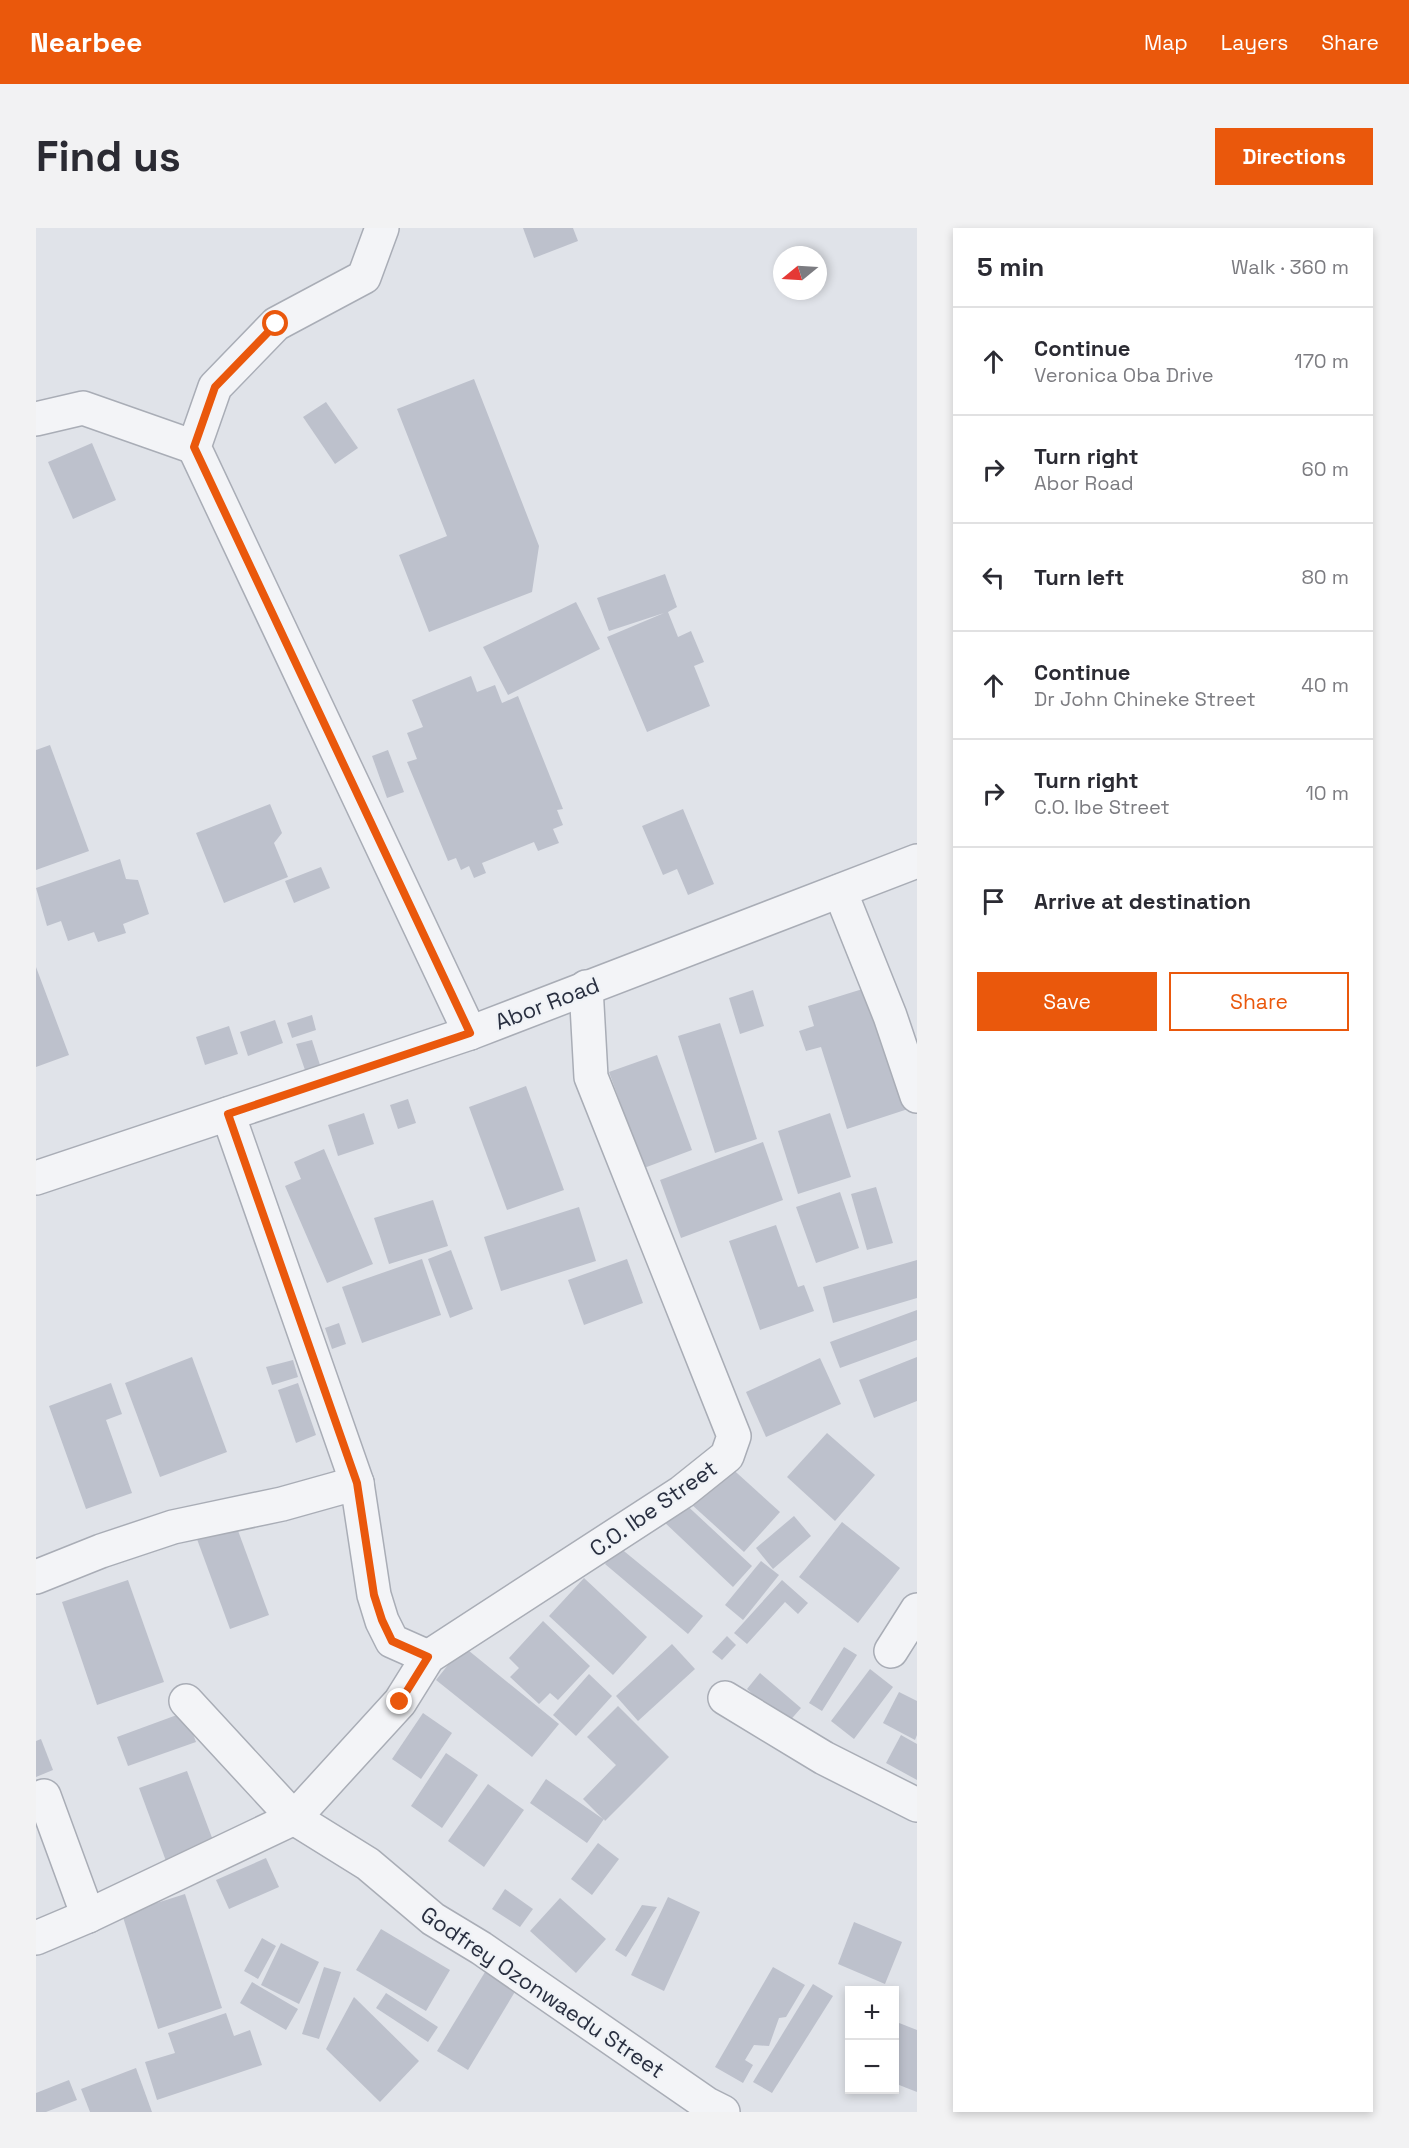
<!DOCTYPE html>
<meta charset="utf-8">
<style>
body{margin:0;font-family:"Space Grotesk",sans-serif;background:#f2f2f3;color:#2b2b33}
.controls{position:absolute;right:18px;bottom:18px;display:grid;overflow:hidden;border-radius:0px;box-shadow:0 3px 9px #0003}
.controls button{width:54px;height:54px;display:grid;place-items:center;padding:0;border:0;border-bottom:2px solid #e1e1e2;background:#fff;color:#2b2b33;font:30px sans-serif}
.compass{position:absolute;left:737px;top:18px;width:54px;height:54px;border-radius:50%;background:#fff;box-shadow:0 3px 9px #0003;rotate:252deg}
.stop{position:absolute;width:18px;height:18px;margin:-14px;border:4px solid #ea580c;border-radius:50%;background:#fff}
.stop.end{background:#ea580c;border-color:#fff;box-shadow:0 2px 6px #0008}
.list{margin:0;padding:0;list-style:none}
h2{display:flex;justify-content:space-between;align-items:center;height:78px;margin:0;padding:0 24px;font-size:26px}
h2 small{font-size:20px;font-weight:400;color:#7c7c81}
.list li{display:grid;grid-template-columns:39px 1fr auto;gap:18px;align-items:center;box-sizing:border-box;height:108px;padding:0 24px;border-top:2px solid #e1e1e2}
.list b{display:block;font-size:22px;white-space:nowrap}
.list p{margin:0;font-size:20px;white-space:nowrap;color:#7c7c81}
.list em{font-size:20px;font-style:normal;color:#7c7c81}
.actions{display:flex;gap:12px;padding:18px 24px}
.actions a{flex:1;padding:14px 0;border:2px solid #ea580c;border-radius:0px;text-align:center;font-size:21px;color:#ea580c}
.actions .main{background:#ea580c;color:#fff}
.icon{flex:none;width:33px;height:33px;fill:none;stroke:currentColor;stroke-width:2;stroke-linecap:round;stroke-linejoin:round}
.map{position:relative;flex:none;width:881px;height:1884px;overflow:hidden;border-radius:0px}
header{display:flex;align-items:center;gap:36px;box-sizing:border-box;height:84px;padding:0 30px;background:#ea580c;color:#fff}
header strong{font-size:28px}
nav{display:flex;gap:33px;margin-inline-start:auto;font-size:21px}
.intro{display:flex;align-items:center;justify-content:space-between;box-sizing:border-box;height:144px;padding:0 36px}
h1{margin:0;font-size:42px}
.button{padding:15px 27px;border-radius:0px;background:#ea580c;color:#fff;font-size:21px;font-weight:700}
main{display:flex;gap:36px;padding:0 36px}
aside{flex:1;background:#fff;border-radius:0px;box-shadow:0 3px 9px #0003}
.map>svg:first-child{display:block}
.building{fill:#bdc1cc}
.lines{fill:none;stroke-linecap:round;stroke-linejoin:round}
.minor-casing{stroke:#a9adb6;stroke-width:36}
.minor{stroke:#f3f4f7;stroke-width:33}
.route{stroke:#ea580c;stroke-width:8}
.labels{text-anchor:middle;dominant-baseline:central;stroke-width:4.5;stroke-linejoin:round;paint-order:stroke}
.street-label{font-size:22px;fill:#292f40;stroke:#eff2f6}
</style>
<header>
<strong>Nearbee</strong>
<nav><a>Map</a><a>Layers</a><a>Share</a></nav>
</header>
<div class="intro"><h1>Find us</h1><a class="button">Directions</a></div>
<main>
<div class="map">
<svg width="881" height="1884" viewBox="0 0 881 1884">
<rect width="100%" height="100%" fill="#e0e3e9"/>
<!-- building -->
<g class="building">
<path d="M 487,0 L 537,0 L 542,13 L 498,30 Z"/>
<path d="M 438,151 L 503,318 L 496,364 L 393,404 L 363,327 L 411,308 L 361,181 Z"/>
<path d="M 290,174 L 322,220 L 299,236 L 267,189 Z"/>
<path d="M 56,215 L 80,272 L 37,291 L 12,234 Z"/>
<path d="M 629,346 L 641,379 L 632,384 L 642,409 L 655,403 L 668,434 L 658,438 L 674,478 L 611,504 L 571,409 L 628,385 L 573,403 L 561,370 Z"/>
<path d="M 540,374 L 564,421 L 472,467 L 447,419 Z"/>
<path d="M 435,448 L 441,464 L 459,457 L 466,475 L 482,468 L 527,581 L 521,582 L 527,597 L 517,601 L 523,615 L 502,623 L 498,614 L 446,635 L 450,645 L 438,650 L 433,638 L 425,642 L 420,630 L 412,633 L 371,534 L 381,531 L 371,505 L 387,499 L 376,472 Z"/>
<path d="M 14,517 L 53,623 L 0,642 L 0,522 Z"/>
<path d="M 352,522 L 368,564 L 351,570 L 336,528 Z"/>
<path d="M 234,576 L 246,605 L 238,615 L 252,649 L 188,675 L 160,605 Z"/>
<path d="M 647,581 L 678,656 L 652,667 L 641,641 L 627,647 L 606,598 Z"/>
<path d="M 84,631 L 90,651 L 102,652 L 113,686 L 87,696 L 90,705 L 62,714 L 58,704 L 32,713 L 25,693 L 11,698 L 0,660 Z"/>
<path d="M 285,639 L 294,660 L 258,675 L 249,653 Z"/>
<path d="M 0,739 L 33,827 L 0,839 Z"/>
<path d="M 833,759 L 872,881 L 811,901 L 785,819 L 770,823 L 763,803 L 778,798 L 772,778 Z"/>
<path d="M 717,762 L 728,798 L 704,806 L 693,770 Z"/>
<path d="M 276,787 L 280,802 L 256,810 L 251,795 Z"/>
<path d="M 239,792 L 247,815 L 212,828 L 204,804 Z"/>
<path d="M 684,795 L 721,911 L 679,925 L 642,808 Z"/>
<path d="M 193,798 L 202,826 L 169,837 L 160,809 Z"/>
<path d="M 276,812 L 284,837 L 269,842 L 260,816 Z"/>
<path d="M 621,827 L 656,922 L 608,940 L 573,844 Z"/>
<path d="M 490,858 L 528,962 L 471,982 L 433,879 Z"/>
<path d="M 372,871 L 380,895 L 362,901 L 354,877 Z"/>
<path d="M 328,885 L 338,916 L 302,928 L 292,897 Z"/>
<path d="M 794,885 L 815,949 L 762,966 L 742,903 Z"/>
<path d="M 727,914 L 747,972 L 645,1010 L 624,952 Z"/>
<path d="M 288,921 L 337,1036 L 291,1055 L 249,958 L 265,951 L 258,934 Z"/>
<path d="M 840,959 L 857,1015 L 831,1022 L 815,966 Z"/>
<path d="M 804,964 L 823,1020 L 780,1035 L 760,979 Z"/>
<path d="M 397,972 L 412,1018 L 353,1036 L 338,990 Z"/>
<path d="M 543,979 L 560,1033 L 465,1063 L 448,1009 Z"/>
<path d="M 740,997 L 762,1059 L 768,1057 L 778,1083 L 724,1102 L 693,1013 Z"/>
<path d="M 415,1022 L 437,1081 L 414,1090 L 392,1031 Z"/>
<path d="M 386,1031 L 405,1087 L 326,1115 L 306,1059 Z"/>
<path d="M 591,1031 L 607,1075 L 548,1097 L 532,1052 Z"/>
<path d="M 881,1032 L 881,1070 L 797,1095 L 787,1059 Z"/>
<path d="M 881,1082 L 881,1112 L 804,1140 L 794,1114 Z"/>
<path d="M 303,1095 L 310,1116 L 296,1121 L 289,1100 Z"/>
<path d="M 156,1129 L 191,1224 L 124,1249 L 89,1155 Z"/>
<path d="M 881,1129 L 881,1173 L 838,1190 L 823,1152 Z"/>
<path d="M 784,1130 L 805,1176 L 730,1209 L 710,1164 Z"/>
<path d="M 257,1132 L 262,1149 L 236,1157 L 230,1139 Z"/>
<path d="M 75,1155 L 86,1186 L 70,1192 L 96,1265 L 50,1281 L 13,1178 Z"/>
<path d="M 262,1155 L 280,1207 L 260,1215 L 242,1162 Z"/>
<path d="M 791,1205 L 839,1247 L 799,1293 L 751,1249 Z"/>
<path d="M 691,1236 L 744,1284 L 708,1324 L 655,1276 Z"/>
<path d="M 645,1272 L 716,1338 L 697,1359 L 626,1292 Z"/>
<path d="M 758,1288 L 775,1308 L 737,1341 L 720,1320 Z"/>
<path d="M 197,1289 L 233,1387 L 194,1401 L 158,1303 Z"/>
<path d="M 806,1294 L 864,1340 L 822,1395 L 763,1349 Z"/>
<path d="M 583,1319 L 667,1388 L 652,1406 L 569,1336 Z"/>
<path d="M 725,1333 L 743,1347 L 707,1392 L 689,1377 Z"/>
<path d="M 548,1350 L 611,1409 L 577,1447 L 513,1388 Z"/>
<path d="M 92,1352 L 128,1454 L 61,1477 L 26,1374 Z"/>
<path d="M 746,1352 L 772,1375 L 762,1386 L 749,1374 L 711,1416 L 698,1405 Z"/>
<path d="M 507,1393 L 554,1438 L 522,1472 L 514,1465 L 503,1476 L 474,1449 L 483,1440 L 473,1430 Z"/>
<path d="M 691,1408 L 700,1417 L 686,1432 L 676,1424 Z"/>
<path d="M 636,1416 L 659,1441 L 602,1493 L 580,1468 Z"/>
<path d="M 427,1418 L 523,1496 L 496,1529 L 400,1452 Z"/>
<path d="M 808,1419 L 821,1427 L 786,1483 L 773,1475 Z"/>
<path d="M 834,1441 L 857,1459 L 818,1511 L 795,1493 Z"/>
<path d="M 724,1445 L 765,1480 L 751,1496 L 711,1461 Z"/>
<path d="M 553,1446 L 576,1468 L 540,1508 L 517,1487 Z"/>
<path d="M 863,1464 L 881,1473 L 881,1507 L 879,1512 L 847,1495 Z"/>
<path d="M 582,1478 L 633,1529 L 569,1593 L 568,1591 L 551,1615 L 494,1575 L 510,1551 L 567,1591 L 547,1571 L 580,1537 L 551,1509 Z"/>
<path d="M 149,1484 L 160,1514 L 92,1538 L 81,1509 Z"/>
<path d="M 387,1485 L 416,1505 L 385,1551 L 356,1531 Z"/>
<path d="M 865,1507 L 881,1516 L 881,1552 L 850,1535 Z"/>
<path d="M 5,1511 L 17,1542 L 0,1549 L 0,1513 Z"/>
<path d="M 410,1525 L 442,1547 L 406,1600 L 375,1578 Z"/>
<path d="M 151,1543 L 178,1615 L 130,1633 L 103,1560 Z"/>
<path d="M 452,1556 L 488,1582 L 448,1639 L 412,1613 Z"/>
<path d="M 562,1615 L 583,1631 L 556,1667 L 535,1651 Z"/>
<path d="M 230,1630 L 243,1659 L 193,1681 L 180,1652 Z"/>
<path d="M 469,1661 L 497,1681 L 484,1699 L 456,1681 Z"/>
<path d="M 149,1666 L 186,1780 L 122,1801 L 86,1686 Z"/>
<path d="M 632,1669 L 664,1684 L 628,1763 L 595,1747 Z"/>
<path d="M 524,1670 L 570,1711 L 540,1745 L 494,1703 Z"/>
<path d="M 606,1677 L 621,1679 L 590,1729 L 579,1722 Z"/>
<path d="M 818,1694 L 866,1714 L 849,1756 L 802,1736 Z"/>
<path d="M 345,1701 L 414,1742 L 390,1783 L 320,1742 Z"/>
<path d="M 226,1710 L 240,1718 L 222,1751 L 208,1743 Z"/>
<path d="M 245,1715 L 283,1734 L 263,1776 L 225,1757 Z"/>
<path d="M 288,1739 L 305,1744 L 283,1811 L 266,1806 Z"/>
<path d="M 737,1739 L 769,1757 L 750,1789 L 743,1790 L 733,1818 L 718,1817 L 709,1832 L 717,1837 L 707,1855 L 679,1839 Z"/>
<path d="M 449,1744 L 480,1762 L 432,1842 L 401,1823 Z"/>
<path d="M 216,1754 L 262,1781 L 250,1802 L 204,1775 Z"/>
<path d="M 777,1756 L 797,1768 L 736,1865 L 717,1854 Z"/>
<path d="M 350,1765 L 402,1799 L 392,1814 L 340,1780 Z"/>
<path d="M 318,1769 L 383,1833 L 344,1874 L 290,1821 Z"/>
<path d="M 190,1785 L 198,1808 L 214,1802 L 226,1837 L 121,1872 L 109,1834 L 139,1825 L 132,1805 Z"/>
<path d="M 858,1793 L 881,1802 L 881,1864 L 858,1855 Z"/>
<path d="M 100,1840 L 116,1884 L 54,1884 L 45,1861 Z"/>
<path d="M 33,1852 L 41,1872 L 10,1884 L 0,1884 L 0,1865 Z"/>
</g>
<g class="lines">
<defs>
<g id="minor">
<path d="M 346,0 L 328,49 L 240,96 L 179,159 L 158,219 L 434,805"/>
<path d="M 0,191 L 47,180 L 158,219"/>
<path d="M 804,663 L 854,788 L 881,868"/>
<path d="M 192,886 L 321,1255"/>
<path d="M 0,950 L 434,805 L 881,633"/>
<path d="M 0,1349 L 65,1323 L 137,1299 L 246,1276 L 321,1255 L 338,1367 L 346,1393 L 356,1413 L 392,1429"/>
<path d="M 855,1423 L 881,1382"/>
<path d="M 689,1470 L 788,1530 L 881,1577"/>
<path d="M 150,1473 L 258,1590 L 332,1636 L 397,1691 L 445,1720 L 671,1876 L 687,1884"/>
<path d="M 8,1568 L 52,1688"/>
<path d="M 0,1710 L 52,1688 L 258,1590 L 364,1474 L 392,1429 L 646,1264 L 691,1228 L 698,1208 L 555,849 L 550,759"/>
</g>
</defs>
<!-- minor casing -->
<use href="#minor" class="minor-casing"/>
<!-- minor -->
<use href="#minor" class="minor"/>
</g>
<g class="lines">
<!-- route -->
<path class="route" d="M 240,96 L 179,159 L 158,219 L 434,805 L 192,886 L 321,1255 L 338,1367 L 346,1392 L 356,1413 L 392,1429 L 364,1474"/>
</g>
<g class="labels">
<!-- street labels -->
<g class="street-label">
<text transform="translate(511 775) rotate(-21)">Abor Road</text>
<text transform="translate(617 1280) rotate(-35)">C.O. Ibe Street</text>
<text transform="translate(507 1764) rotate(34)">Godfrey Ozonwaedu Street</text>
</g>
</g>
</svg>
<div class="controls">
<button>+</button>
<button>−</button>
</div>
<svg class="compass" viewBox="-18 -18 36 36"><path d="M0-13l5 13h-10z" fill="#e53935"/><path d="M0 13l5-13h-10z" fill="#7c7c81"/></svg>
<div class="stop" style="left:240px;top:96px"></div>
<div class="stop end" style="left:364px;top:1474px"></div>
</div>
<aside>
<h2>5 min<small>Walk · 360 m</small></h2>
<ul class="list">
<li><svg class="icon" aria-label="ahead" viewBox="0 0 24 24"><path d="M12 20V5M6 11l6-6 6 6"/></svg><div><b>Continue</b><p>Veronica Oba Drive</p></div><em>170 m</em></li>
<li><svg class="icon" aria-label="right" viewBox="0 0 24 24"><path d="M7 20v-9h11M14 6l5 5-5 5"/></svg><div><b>Turn right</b><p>Abor Road</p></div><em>60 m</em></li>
<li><svg class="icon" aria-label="left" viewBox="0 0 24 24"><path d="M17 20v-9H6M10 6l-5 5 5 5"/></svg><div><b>Turn left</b></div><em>80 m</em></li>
<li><svg class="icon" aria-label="ahead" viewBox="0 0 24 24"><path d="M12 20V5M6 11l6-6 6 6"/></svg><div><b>Continue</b><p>Dr John Chineke Street</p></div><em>40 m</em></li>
<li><svg class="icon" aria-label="right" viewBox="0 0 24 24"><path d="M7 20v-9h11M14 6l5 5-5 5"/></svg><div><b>Turn right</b><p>C.O. Ibe Street</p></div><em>10 m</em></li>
<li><svg class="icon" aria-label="arrive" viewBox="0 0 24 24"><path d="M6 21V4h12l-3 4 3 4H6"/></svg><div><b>Arrive at destination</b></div></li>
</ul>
<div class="actions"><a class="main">Save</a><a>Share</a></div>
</aside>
</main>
